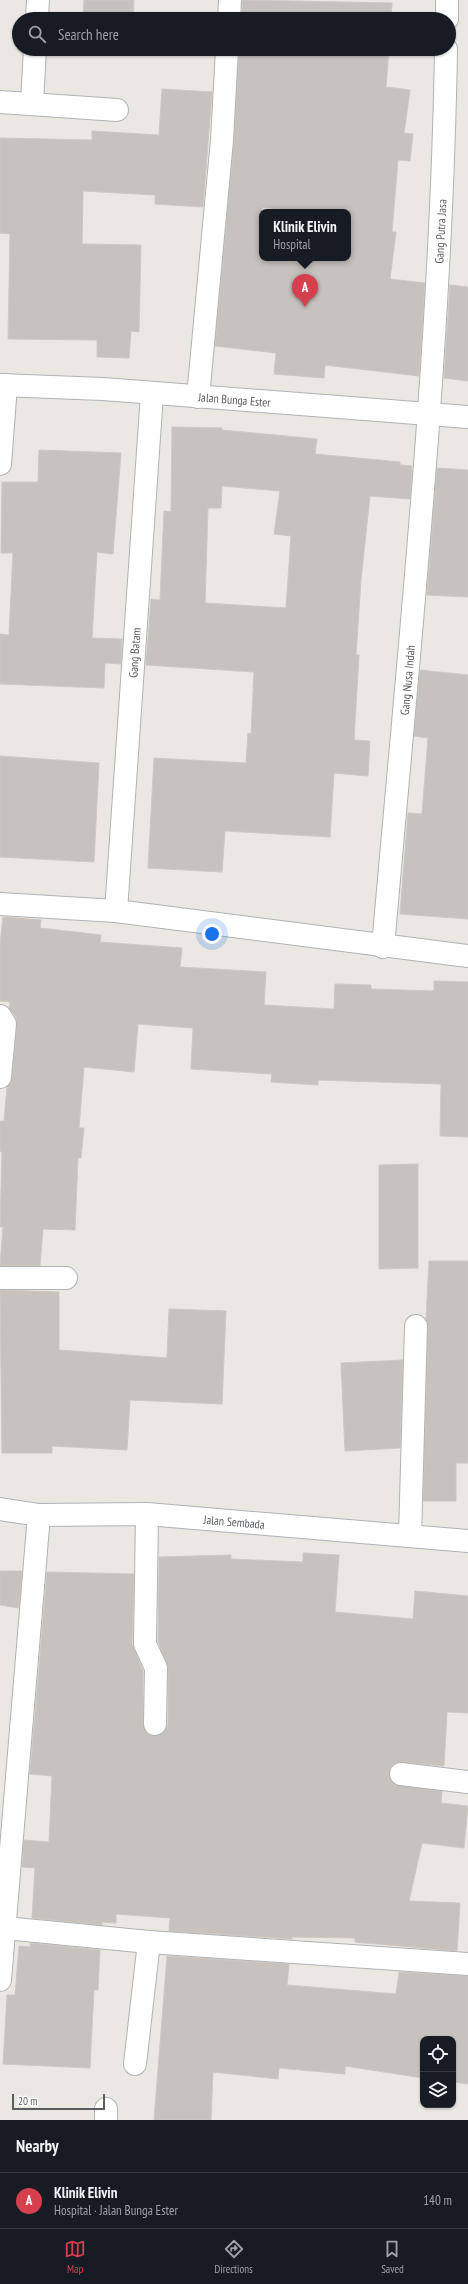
<!DOCTYPE html>
<meta charset="utf-8">
<style>
body{margin:0;font-family:"PT Sans Narrow",sans-serif;background:#242831;color:#f1f3f6}
.controls{position:absolute;right:12px;bottom:12px;display:grid;overflow:hidden;border-radius:8px;box-shadow:0 1px 3px #0004}
.controls button{width:36px;height:36px;display:grid;place-items:center;padding:0;border:0;border-bottom:1px solid #363941;background:#171b24;color:#f1f3f6;font:20px sans-serif}
.scale{position:absolute;left:12px;bottom:10px;width:93px;box-sizing:border-box;padding-left:4px;border:2px solid #5a5e61;border-top:0;font-size:11px;line-height:14px;white-space:nowrap;color:#5a5e61;-webkit-text-stroke:3px #fff;paint-order:stroke}
.you{position:absolute;left:212px;top:934px;width:14px;height:14px;margin:-10px;border:3px solid #fff;border-radius:50%;background:#1a73e8;box-shadow:0 0 0 6px #1a73e833}
.badge{display:grid;place-items:center;width:26px;height:26px;border-radius:50%;background:#d53f4e;color:#fff;font-size:13px;font-weight:700}
.pin{position:absolute;translate:-50% -33px;filter:drop-shadow(0 1px 2px #0008)}
.pin::after{content:'';position:absolute;top:21px;width:14px;height:12px;background:inherit;clip-path:polygon(0 0,100% 0,50% 100%)}
.popup{position:absolute;left:259px;top:209px;width:92px;height:52px;box-sizing:border-box;display:grid;place-content:center;border-radius:8px;background:#171b24;filter:drop-shadow(0 1px 3px #0005);font-size:13px;white-space:nowrap;color:#9ea1a6}
.popup b{font-size:15px;color:#f1f3f6}
.popup::after{content:'';position:absolute;left:50%;top:100%;margin-left:-8px;border:8px solid transparent;border-top-color:#171b24}
.list{margin:0;padding:0;list-style:none}
h2{display:flex;justify-content:space-between;align-items:center;height:52px;margin:0;padding:0 16px;font-size:17px}
h2 small{font-size:13px;font-weight:400;color:#9ea1a6}
.list li{display:grid;grid-template-columns:26px 1fr auto;gap:12px;align-items:center;box-sizing:border-box;height:56px;padding:0 16px;border-top:1px solid #363941}
.list b{display:block;font-size:15px;white-space:nowrap}
.list p{margin:0;font-size:13px;white-space:nowrap;color:#9ea1a6}
.list em{font-size:13px;font-style:normal;color:#9ea1a6}
.icon{flex:none;width:22px;height:22px;fill:none;stroke:currentColor;stroke-width:2;stroke-linecap:round;stroke-linejoin:round}
.map{position:relative;flex:none;width:468px;height:2120px;overflow:hidden}
.search{position:absolute;background:#171b24;box-shadow:0 1px 3px #0004;left:12px;right:12px;top:12px;height:44px;display:flex;align-items:center;gap:10px;box-sizing:border-box;padding:0 14px;border-radius:22px;color:#9ea1a6;font-size:15px}
.sheet{height:108px;background:#171b24}
nav{display:flex;justify-content:space-around;align-items:center;box-sizing:border-box;height:56px;border-top:1px solid #363941;background:#171b24;font-size:11px;color:#9ea1a6}
nav a{display:grid;justify-items:center;gap:2px}
nav .on{color:#d53f4e}
.map>svg:first-child{display:block}
.building{fill:#c7c2be;stroke:#cfc8c1;fill-rule:evenodd}
.lines{fill:none;stroke-linecap:round;stroke-linejoin:round}
.street-casing{stroke:#afb3b6;stroke-width:24}
.secondary-casing{stroke:#aeb2b6;stroke-width:24}
.street{stroke:#fff;stroke-width:22}
.secondary{stroke:#fff;stroke-width:22}
.labels{text-anchor:middle;dominant-baseline:central;stroke-width:4;stroke-linejoin:round;paint-order:stroke}
.street-label{font-size:12px;fill:#5a5e61;stroke:#fff}
</style>
<div class="map">
<svg width="468" height="2120" viewBox="0 0 468 2120">
<rect width="100%" height="100%" fill="#ebe7e2"/>
<!-- building -->
<g class="building">
<path d="M 84,0 L 134,0 L 133,19 L 83,19 Z"/>
<path d="M 242,0 L 392,3 L 391,19 L 242,19 Z"/>
<path d="M 82,49 L 131,49 L 131,52 Z"/>
<path d="M 239,49 L 389,49 L 386,87 L 410,90 L 404,133 L 413,134 L 410,161 L 398,160 L 392,232 L 396,232 L 390,279 L 425,283 L 419,376 L 325,365 L 324,378 L 274,374 L 276,353 L 215,346 L 234,141 ZM 262,207 L 304,212 L 348,212 L 348,258 L 262,258 Z"/>
<path d="M 162,89 L 212,92 L 203,207 L 155,204 L 155,195 L 83,191 L 82,244 L 141,245 L 139,332 L 131,331 L 129,358 L 97,357 L 97,340 L 8,339 L 10,234 L 0,233 L 0,138 L 92,140 L 92,131 L 159,135 Z"/>
<path d="M 450,285 L 468,287 L 468,381 L 444,378 Z"/>
<path d="M 172,427 L 222,428 L 222,430 L 317,439 L 315,454 L 400,462 L 400,465 L 412,466 L 410,499 L 370,496 L 361,580 L 356,655 L 359,655 L 354,740 L 370,741 L 368,776 L 334,773 L 330,837 L 225,831 L 222,872 L 148,868 L 154,758 L 246,763 L 248,733 L 251,734 L 254,672 L 146,665 L 151,599 L 160,600 L 164,511 L 171,512 ZM 222,486 L 280,491 L 274,534 L 291,536 L 286,608 L 205,603 L 208,508 L 221,508 Z"/>
<path d="M 39,450 L 121,453 L 113,554 L 97,552 L 92,638 L 122,639 L 121,664 L 105,663 L 104,688 L 0,684 L 0,634 L 9,635 L 13,553 L 1,553 L 2,482 L 38,482 Z"/>
<path d="M 437,468 L 468,470 L 468,597 L 427,595 Z"/>
<path d="M 420,670 L 468,675 L 468,919 L 400,914 L 408,813 L 422,814 L 428,738 L 414,736 Z"/>
<path d="M 0,756 L 99,763 L 94,862 L 0,857 Z"/>
<path d="M 3,917 L 41,920 L 40,928 L 101,935 L 100,942 L 182,948 L 180,967 L 266,972 L 264,1005 L 334,1009 L 335,984 L 371,985 L 371,989 L 434,991 L 434,981 L 468,982 L 468,1137 L 440,1136 L 441,1084 L 318,1080 L 318,1085 L 271,1082 L 272,1074 L 191,1069 L 193,1028 L 138,1024 L 134,1072 L 84,1067 L 79,1128 L 84,1128 L 81,1158 L 78,1158 L 75,1230 L 43,1229 L 40,1266 L 0,1266 L 3,1227 L 0,1227 L 2,1152 L 0,1151 L 0,1121 L 4,1121 L 7,1087 L 12,1078 L 17,1025 L 16,1017 L 9,1008 L 10,1002 L 0,1001 L 0,944 Z"/>
<path d="M 418,1164 L 418,1268 L 379,1269 L 379,1165 Z"/>
<path d="M 429,1261 L 468,1261 L 468,1463 L 456,1463 L 456,1501 L 423,1501 L 428,1326 L 426,1319 Z"/>
<path d="M 0,1290 L 59,1292 L 59,1350 L 167,1358 L 169,1309 L 226,1311 L 222,1404 L 130,1400 L 127,1450 L 52,1446 L 52,1453 L 2,1453 Z"/>
<path d="M 403,1360 L 400,1448 L 345,1451 L 341,1363 Z"/>
<path d="M 303,1553 L 339,1555 L 335,1612 L 413,1619 L 415,1591 L 468,1596 L 468,1713 L 447,1712 L 444,1766 L 402,1762 L 391,1766 L 389,1773 L 390,1779 L 394,1784 L 442,1791 L 441,1803 L 468,1806 L 464,1848 L 422,1843 L 409,1901 L 460,1903 L 457,1951 L 355,1942 L 355,1938 L 292,1937 L 292,1939 L 169,1931 L 170,1918 L 116,1914 L 116,1923 L 102,1922 L 102,1925 L 32,1918 L 35,1868 L 22,1867 L 24,1840 L 49,1842 L 52,1776 L 30,1774 L 47,1572 L 134,1574 L 132,1644 L 143,1671 L 143,1724 L 148,1734 L 155,1736 L 165,1731 L 168,1724 L 168,1668 L 158,1641 L 159,1557 L 231,1555 L 231,1559 L 303,1562 Z"/>
<path d="M 0,1571 L 22,1571 L 19,1608 L 0,1605 Z"/>
<path d="M 30,1943 L 100,1950 L 98,1990 L 94,1990 L 90,2068 L 3,2064 L 7,1995 L 15,1995 L 19,1946 L 30,1947 Z"/>
<path d="M 167,1956 L 289,1964 L 287,1985 L 396,1994 L 399,1972 L 468,1976 L 468,2084 L 453,2082 L 453,2039 L 423,2039 L 423,2078 L 345,2066 L 345,2074 L 279,2068 L 278,2079 L 213,2072 L 211,2120 L 154,2120 Z"/>
</g>
<g class="lines">
<defs>
<g id="street">
<path d="M 37,19 L 38,0"/>
<path d="M 229,19 L 230,0"/>
<path d="M 447,19 L 447,0"/>
<path d="M 0,102 L 117,110"/>
<path d="M 32,103 L 35,49"/>
<path id="s1" d="M 0,385 L 103,389 L 468,417"/>
<path d="M 198,397 L 222,140 L 227,49"/>
<path d="M 0,464 L 6,385"/>
<path d="M 0,904 L 116,911 L 468,956"/>
<path id="s2" d="M 116,911 L 152,394"/>
<path id="s3" d="M 383,947 C 409,648 441,349 446,49"/>
<path d="M 0,1016 L 5,1024 L 0,1077"/>
<path d="M 0,1278 L 66,1278"/>
<path d="M 147,1514 L 145,1644 L 156,1668 L 155,1724"/>
<path d="M 410,1536 L 416,1326"/>
<path d="M 401,1774 L 468,1782"/>
<path d="M 5,1928 L 149,1942 L 468,1964"/>
<path d="M 0,1980 L 39,1515"/>
<path d="M 135,2064 L 149,1942"/>
<path d="M 106,2120 L 106,2109"/>
</g>
<g id="secondary">
<path id="s4" d="M 0,1509 L 39,1515 L 147,1514 L 468,1541"/>
</g>
</defs>
<!-- street casing -->
<use href="#street" class="street-casing"/>
<!-- secondary casing -->
<use href="#secondary" class="secondary-casing"/>
<!-- street -->
<use href="#street" class="street"/>
<!-- secondary -->
<use href="#secondary" class="secondary"/>
</g>
<g class="labels">
<!-- street labels -->
<g class="street-label">
<text stroke="none"><textPath href="#s3" startOffset="718">Gang Putra Jasa</textPath></text>
<text stroke="none"><textPath href="#s1" startOffset="235">Jalan Bunga Ester</textPath></text>
<text stroke="none"><textPath href="#s2" startOffset="259">Gang Batam</textPath></text>
<text stroke="none"><textPath href="#s3" startOffset="268">Gang Nusa Indah</textPath></text>
<text stroke="none"><textPath href="#s4" startOffset="235">Jalan Sembada</textPath></text>
</g>
</g>
</svg>
<div class="controls">
<button><svg class="icon" aria-label="locate" viewBox="0 0 24 24"><circle cx="12" cy="12" r="6"/><path d="M12 2v4M12 18v4M2 12h4M18 12h4"/></svg></button>
<button><svg class="icon" aria-label="layers" viewBox="0 0 24 24"><path d="M12 4l9 5-9 5-9-5zM3 14l9 5 9-5"/></svg></button>
</div>
<div class="scale">20 m</div>
<div class="you"></div>
<div class="pin badge" style="left:305px;top:307px">A</div>
<div class="popup"><b>Klinik Elivin</b>Hospital</div>
<div class="search"><svg class="icon" aria-label="search" viewBox="0 0 24 24"><circle cx="10" cy="10" r="6"/><path d="M15 15l6 6"/></svg>Search here</div>
</div>
<section class="sheet">
<h2>Nearby<small></small></h2>
<ul class="list">
<li><span class="badge">A</span><div><b>Klinik Elivin</b><p>Hospital · Jalan Bunga Ester</p></div><em>140 m</em></li>
</ul>
</section>
<nav>
<a class="on"><svg class="icon" aria-label="map" viewBox="0 0 24 24"><path d="M3 6l6-2 6 2 6-2v14l-6 2-6-2-6 2zM9 4v14M15 6v14"/></svg>Map</a>
<a><svg class="icon" aria-label="directions" viewBox="0 0 24 24"><path d="M12 3l9 9-9 9-9-9zM9 14v-3h6M13 9l2 2-2 2"/></svg>Directions</a>
<a><svg class="icon" aria-label="saved" viewBox="0 0 24 24"><path d="M7 4h10v16l-5-4-5 4z"/></svg>Saved</a>
</nav>
